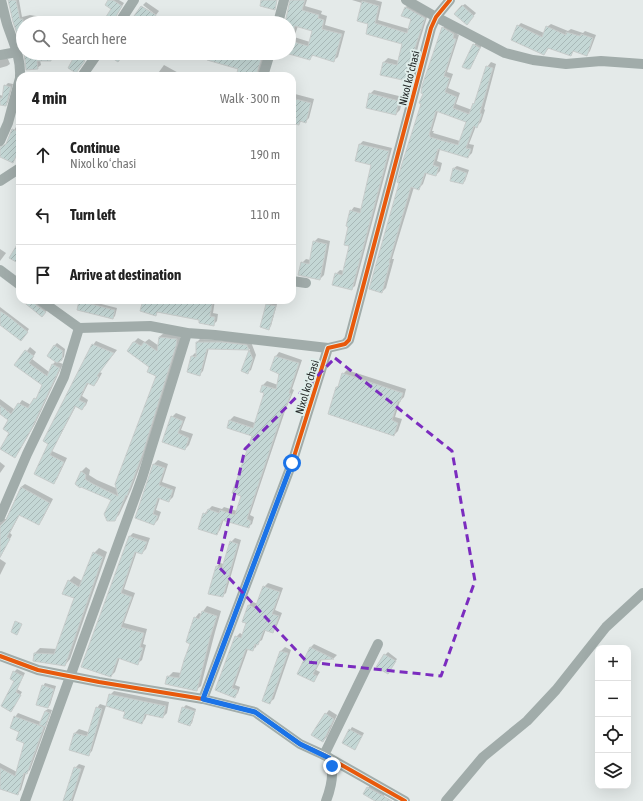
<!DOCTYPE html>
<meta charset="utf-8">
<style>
body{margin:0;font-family:"Asap Condensed",sans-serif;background:#f2f2f2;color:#222}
.controls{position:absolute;right:12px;bottom:12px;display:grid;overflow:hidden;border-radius:8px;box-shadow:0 4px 16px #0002}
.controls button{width:36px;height:36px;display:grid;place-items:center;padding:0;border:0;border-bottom:1px solid #e0e0e0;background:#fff;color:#222;font:20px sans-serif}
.stop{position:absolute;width:12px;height:12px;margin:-9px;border:3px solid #1a73e8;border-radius:50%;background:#fff}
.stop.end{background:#1a73e8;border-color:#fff;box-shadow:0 1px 4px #0008}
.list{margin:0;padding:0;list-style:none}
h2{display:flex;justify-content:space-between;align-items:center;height:52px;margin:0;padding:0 16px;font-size:17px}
h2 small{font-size:13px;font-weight:400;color:#767676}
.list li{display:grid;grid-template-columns:26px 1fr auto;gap:12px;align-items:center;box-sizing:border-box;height:60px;padding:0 16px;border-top:1px solid #e0e0e0}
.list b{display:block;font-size:15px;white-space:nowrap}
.list p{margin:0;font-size:13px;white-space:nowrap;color:#767676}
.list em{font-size:13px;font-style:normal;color:#767676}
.icon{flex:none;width:22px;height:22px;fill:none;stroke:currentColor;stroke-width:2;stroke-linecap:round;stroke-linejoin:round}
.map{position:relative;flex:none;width:643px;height:801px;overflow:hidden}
.search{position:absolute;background:#fff;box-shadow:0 4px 16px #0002;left:16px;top:16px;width:280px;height:44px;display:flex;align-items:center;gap:10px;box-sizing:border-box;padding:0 14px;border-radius:22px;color:#767676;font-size:15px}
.panel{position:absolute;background:#fff;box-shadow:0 4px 16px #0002;left:16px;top:72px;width:280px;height:232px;border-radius:12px}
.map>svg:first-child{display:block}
.shadow{fill:#0003;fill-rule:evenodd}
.building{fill:url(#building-hatch);stroke:#c7cccb;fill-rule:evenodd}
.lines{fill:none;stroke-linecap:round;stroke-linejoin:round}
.minor{stroke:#a1acaa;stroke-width:10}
.cycleway-casing{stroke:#e0eeeb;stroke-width:6}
.cycleway{stroke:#e8590c;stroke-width:4}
.route{stroke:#1a73e8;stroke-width:5}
.marked{fill:none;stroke:#7b2cbf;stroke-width:3;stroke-dasharray:8 5;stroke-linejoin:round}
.labels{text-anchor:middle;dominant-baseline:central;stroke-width:4;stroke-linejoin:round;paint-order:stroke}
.street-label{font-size:11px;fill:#212625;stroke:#e0eeeb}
</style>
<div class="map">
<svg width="643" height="801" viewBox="0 0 643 801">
<defs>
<pattern id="building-hatch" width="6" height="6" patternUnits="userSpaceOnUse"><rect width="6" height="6" fill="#c4d7d5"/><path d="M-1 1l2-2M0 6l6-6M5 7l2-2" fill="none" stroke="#a8b8b7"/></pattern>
</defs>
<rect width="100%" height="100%" fill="#e4eae9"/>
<!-- shadow -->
<g class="shadow">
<path d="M 9,0 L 19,0 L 22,17 L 30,15 L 42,17 L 40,23 L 23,23 L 23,47 Z"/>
<path d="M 109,0 L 119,0 L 124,3 L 112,23 L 103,23 L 112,9 Z"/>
<path d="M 291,0 L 307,0 L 305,6 L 322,11 L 321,14 L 327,16 L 325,25 L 345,31 L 338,57 L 334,60 L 314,55 L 310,58 L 289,52 L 289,23 L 286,23 ZM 298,26 L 313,30 L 310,42 L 294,37 Z"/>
<path d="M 352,0 L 375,0 L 382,2 L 378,20 L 409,29 L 412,19 L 402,15 L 406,7 L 409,3 L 428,14 L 419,43 L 411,76 L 407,80 L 384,62 L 388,58 L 399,61 L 404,43 L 370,23 L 362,3 Z"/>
<path d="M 146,2 L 159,11 L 156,15 L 143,5 Z"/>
<path d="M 465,4 L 476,13 L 469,21 L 462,6 Z"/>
<path d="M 95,20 L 101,23 L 92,23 Z"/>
<path d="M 521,23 L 544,33 L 547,27 L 551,24 L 568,31 L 571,29 L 583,33 L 585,31 L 596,35 L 590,51 L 587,55 L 574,50 L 570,55 L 549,48 L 544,54 L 518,26 Z"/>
<path d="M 447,24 L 458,30 L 457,34 L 459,35 L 447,72 L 453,74 L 448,88 L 460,93 L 456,104 L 472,110 L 487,67 L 491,62 L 496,64 L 484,109 L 485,110 L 481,122 L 477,126 L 476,126 L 469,144 L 474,145 L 472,153 L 468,157 L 440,149 L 437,161 L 442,163 L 440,171 L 436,175 L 427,172 L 423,184 L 419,188 L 414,187 L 392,259 L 394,259 L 386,288 L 382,292 L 424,93 L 443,28 ZM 438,111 L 467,122 L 460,141 L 433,133 L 434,131 L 432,131 Z"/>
<path d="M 476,42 L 482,45 L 472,65 L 470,68 L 464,66 Z"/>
<path d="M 25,53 L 54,53 L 54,57 L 50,60 L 40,60 L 41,65 L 37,68 Z"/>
<path d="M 210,53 L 265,53 L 259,76 L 237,76 L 239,68 Z"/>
<path d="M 78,54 L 86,58 L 78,70 L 76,56 Z"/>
<path d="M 0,59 L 8,59 L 10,64 L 7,66 L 0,68 Z"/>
<path d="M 164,65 L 184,76 L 156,76 Z"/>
<path d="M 8,83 L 13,84 L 8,102 L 6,105 L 0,104 L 0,95 L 3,96 L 5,86 Z"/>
<path d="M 374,90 L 403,97 L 400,110 L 396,114 L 370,94 Z"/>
<path d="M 295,94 L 314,99 L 309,118 L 305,122 L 302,121 L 298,124 L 292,122 L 292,97 Z"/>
<path d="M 16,127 L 20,129 L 20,148 L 13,162 L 0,150 L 0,144 L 3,146 L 6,144 Z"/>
<path d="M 363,141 L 392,148 L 355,286 L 351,289 L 336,274 L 340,270 L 344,271 L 351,245 L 351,211 L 354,207 L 362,209 L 372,165 L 360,144 Z"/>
<path d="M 457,166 L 469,170 L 465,181 L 463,183 L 451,180 L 454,168 Z"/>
<path d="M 318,238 L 330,241 L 324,275 L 320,279 L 302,263 L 306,259 L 310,260 L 314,242 Z"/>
<path d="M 0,249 L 6,253 L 0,261 Z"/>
<path d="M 27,300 L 37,300 L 48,309 L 45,313 Z"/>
<path d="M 82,300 L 86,300 L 117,308 L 115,316 L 113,318 L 80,301 Z"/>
<path d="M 144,300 L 215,300 L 213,313 L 218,314 L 217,321 L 213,325 L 200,319 L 159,311 L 156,314 Z"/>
<path d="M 253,300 L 266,300 L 264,303 Z"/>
<path d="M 270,302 L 277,304 L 271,326 L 269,328 L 261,326 L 267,304 Z"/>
<path d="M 0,307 L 29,329 L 23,338 L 0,323 Z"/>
<path d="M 164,333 L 181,335 L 180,341 L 147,448 L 131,490 L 119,515 L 114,520 L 112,499 L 76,483 L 82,471 L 86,467 L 90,470 L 89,475 L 97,480 L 118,489 L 157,375 L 133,343 L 138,338 L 145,342 L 149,339 L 159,346 L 159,337 Z"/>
<path d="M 200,339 L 251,342 L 256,355 L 251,370 L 247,373 L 242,371 L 250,349 L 209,348 L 203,371 L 200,374 L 192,356 L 195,353 L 197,354 L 197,342 Z"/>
<path d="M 96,341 L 117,350 L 99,372 L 102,373 L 97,382 L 94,385 L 89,382 L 82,396 L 88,400 L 86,405 L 82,409 L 76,406 L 52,451 L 67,458 L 57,479 L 53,483 L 35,474 L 93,345 Z"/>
<path d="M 57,343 L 65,349 L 64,357 L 58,362 L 63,364 L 35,424 L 18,453 L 14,457 L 9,420 L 0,412 L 0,399 L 15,410 L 22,400 L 31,405 L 39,394 L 43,385 L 16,365 L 30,347 L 36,352 L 32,359 L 49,372 L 53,364 L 56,361 L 54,346 Z"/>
<path d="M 279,352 L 302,360 L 292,389 L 294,390 L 285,411 L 250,515 L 254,517 L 252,524 L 248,527 L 224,519 L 220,530 L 217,534 L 204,514 L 212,506 L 222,509 L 224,507 L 237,511 L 242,495 L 253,435 L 228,427 L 230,420 L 234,416 L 255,423 L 265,393 L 261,391 L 263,385 L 267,381 L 278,385 L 280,373 L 271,370 L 276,356 Z"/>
<path d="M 347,370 L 406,389 L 404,397 L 400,401 L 395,417 L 402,419 L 398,431 L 394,435 L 337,387 L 340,384 L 343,374 Z"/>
<path d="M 176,413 L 186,417 L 181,430 L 193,434 L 189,445 L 185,449 L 163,441 L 172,417 Z"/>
<path d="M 158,460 L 168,464 L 162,482 L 176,487 L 173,497 L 169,501 L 160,498 L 156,510 L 161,512 L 158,520 L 154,524 L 136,517 L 154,464 Z"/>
<path d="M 0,462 L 5,466 L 0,473 Z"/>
<path d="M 25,484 L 53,499 L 42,520 L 38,524 L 20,514 L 10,533 L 12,535 L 0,558 L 0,519 L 6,519 L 21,487 Z"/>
<path d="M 133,533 L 150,538 L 146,549 L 142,553 L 137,551 L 124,589 L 135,593 L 124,623 L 147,629 L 143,644 L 146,645 L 142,660 L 138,663 L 120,657 L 115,672 L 111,676 L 82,666 L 130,536 Z"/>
<path d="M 235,538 L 241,540 L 226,593 L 222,596 L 217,566 L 220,563 L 224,564 L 231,542 Z"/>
<path d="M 99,548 L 107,552 L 70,659 L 65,665 L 35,653 L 40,648 L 57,649 L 75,598 L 63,594 L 69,581 L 74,576 L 82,581 L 94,553 Z"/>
<path d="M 0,559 L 6,563 L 0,575 Z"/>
<path d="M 268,583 L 283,588 L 275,610 L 282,613 L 276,628 L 272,632 L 266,629 L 262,640 L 257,643 L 256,647 L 252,650 L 248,649 L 235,685 L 240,687 L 238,693 L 235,696 L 217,690 L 236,637 L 240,633 L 243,635 L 247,623 L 249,605 L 253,602 L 258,604 L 264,587 Z"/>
<path d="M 207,606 L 221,611 L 215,632 L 201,686 L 196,690 L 168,677 L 173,672 L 182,673 L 192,643 L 195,618 L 199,613 L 201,614 Z"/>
<path d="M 314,644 L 337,655 L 334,658 L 322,659 L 316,670 L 320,672 L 314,681 L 310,648 Z"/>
<path d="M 285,647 L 291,650 L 274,699 L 270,702 L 263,700 L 281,651 Z"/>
<path d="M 388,652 L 397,659 L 390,670 L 385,655 Z"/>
<path d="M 17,669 L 25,673 L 17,689 L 22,692 L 11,711 L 15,681 L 14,672 Z"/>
<path d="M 45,683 L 56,686 L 50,705 L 48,707 L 43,686 Z"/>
<path d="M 114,691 L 169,702 L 167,713 L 163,717 L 147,714 L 145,719 L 142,723 L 110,695 Z"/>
<path d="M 100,704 L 106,706 L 92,751 L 88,755 L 70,749 L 75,733 L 79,729 L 88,732 L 97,708 Z"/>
<path d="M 186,705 L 196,709 L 192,723 L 190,725 L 183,708 Z"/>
<path d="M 48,709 L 52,710 L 30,770 L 26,773 L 21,790 L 17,794 L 0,788 L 0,763 L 17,772 L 25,742 L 15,717 L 18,713 L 41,722 L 45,711 Z"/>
<path d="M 329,710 L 337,715 L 327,737 L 323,741 L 326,714 Z"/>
<path d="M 352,727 L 364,733 L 355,749 L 350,730 Z"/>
<path d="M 79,764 L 85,766 L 73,801 L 64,801 L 75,768 Z"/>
<path d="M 370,785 L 385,794 L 381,801 L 377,801 L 368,788 Z"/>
</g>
<!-- building -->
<g class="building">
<path d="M 8,0 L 16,0 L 20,19 L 23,19 L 23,50 L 13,22 Z"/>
<path d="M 108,0 L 113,0 L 122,6 L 112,23 L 102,23 L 111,9 L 105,5 Z"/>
<path d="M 261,0 L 277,0 L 275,10 L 260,6 Z"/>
<path d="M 290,0 L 305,0 L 302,10 L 319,15 L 318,18 L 324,20 L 322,29 L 342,34 L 334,62 L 312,55 L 310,60 L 289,54 L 289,23 L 285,23 ZM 295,26 L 312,31 L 308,46 L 291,41 Z"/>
<path d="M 362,1 L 379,6 L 375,23 L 407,33 L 411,19 L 401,16 L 405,7 L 425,18 L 415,48 L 407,81 L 380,75 L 383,62 L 397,65 L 402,44 L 366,34 L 368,24 L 357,21 Z"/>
<path d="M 462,5 L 474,16 L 467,25 L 454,14 Z"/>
<path d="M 141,6 L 156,15 L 151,23 L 129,23 Z"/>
<path d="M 517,25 L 542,37 L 546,26 L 566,35 L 566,32 L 580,36 L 581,34 L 593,38 L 587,56 L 573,51 L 571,56 L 548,48 L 544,55 L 511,40 Z"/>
<path d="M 442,27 L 454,34 L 453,38 L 456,39 L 444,76 L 450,78 L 445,92 L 457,97 L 453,108 L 469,114 L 473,103 L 474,104 L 486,66 L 493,68 L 480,113 L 482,114 L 477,128 L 474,126 L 466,148 L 471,149 L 468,158 L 438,149 L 433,165 L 439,167 L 436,176 L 425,173 L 419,190 L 411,187 L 389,263 L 390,263 L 382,293 L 369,289 L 399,183 L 397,182 L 401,167 L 421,104 L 419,103 L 423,94 L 421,93 L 422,86 ZM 436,111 L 466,122 L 458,145 L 430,137 L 430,135 L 429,135 Z"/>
<path d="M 473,44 L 480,48 L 470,69 L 467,69 L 462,67 Z"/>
<path d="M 24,53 L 51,53 L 51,61 L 37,61 L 38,69 L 26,70 Z"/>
<path d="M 105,53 L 124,53 L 118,62 Z"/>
<path d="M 209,53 L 215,53 L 226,56 L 227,53 L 263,53 L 256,76 L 236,76 L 238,69 L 207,60 Z"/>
<path d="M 75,55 L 85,61 L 76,73 L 68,68 Z"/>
<path d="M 4,85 L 11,87 L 6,106 L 0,105 L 0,98 L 2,98 Z"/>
<path d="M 369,93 L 399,101 L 396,115 L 366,108 Z"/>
<path d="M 292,98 L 311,103 L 306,123 L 300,121 L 299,125 L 292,123 Z"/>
<path d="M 12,129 L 20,132 L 20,147 L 13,163 L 0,157 L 0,147 L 6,144 Z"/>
<path d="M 359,144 L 389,151 L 352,290 L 332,285 L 335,273 L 342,275 L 349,246 L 344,245 L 348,227 L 346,226 L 350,210 L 360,213 L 371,165 L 355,161 Z"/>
<path d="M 453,168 L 467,173 L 463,184 L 450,181 Z"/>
<path d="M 20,240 L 20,264 L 9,258 Z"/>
<path d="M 313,241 L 327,244 L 320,280 L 298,275 L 301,262 L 309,264 Z"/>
<path d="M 21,300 L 34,300 L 36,305 L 46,312 L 42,317 Z"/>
<path d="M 143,300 L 150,300 L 164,304 L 164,300 L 213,300 L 210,316 L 215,317 L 214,326 L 199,323 L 199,320 L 157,312 L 156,316 L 140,311 Z"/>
<path d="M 79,301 L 115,310 L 113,319 L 77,310 Z"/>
<path d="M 266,304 L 276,306 L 269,330 L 260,327 Z"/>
<path d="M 0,311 L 8,316 L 28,332 L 21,341 L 0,325 Z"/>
<path d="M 159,337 L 177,339 L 176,346 L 143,453 L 127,496 L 126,495 L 115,521 L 107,521 L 104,514 L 111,500 L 81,487 L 80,488 L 75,484 L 81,471 L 86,475 L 85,479 L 93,484 L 118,496 L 115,484 L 156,376 L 147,372 L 149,367 L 127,351 L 133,342 L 135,342 L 141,346 L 144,342 L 157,351 Z"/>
<path d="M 196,342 L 222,342 L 247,345 L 253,359 L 248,374 L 241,371 L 249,350 L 207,349 L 200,376 L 187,372 L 191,356 L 196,357 Z"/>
<path d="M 92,344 L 114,353 L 97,376 L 99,377 L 94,386 L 87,383 L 79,400 L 86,403 L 82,410 L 75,406 L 50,455 L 64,462 L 54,484 L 34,474 L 48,444 L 43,441 Z"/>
<path d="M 54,345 L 63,351 L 62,360 L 57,363 L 47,356 Z"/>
<path d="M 25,350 L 34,356 L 29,363 L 47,376 L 52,364 L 60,368 L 32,428 L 15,458 L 0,449 L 9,433 L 3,429 L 8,420 L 0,414 L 0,405 L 11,414 L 18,403 L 28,408 L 34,398 L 36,399 L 42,385 L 14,365 Z"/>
<path d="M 275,356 L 299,363 L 289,393 L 291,394 L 283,414 L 282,414 L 247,519 L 251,521 L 249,528 L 222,520 L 217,535 L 198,529 L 203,513 L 206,514 L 208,509 L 219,513 L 220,510 L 235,515 L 241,496 L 232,493 L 252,436 L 227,428 L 229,420 L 253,428 L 264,393 L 260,392 L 262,385 L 276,389 L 279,374 L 270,370 Z"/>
<path d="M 342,373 L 403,393 L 400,402 L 398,401 L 392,420 L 398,423 L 394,436 L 328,414 L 336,387 L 338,387 Z"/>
<path d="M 171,416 L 183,421 L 178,433 L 189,438 L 185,450 L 162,442 Z"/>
<path d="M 153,464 L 165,468 L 159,485 L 173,490 L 169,502 L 158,498 L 153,514 L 158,516 L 154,525 L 135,518 Z"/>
<path d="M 21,487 L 50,503 L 39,525 L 19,515 L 7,537 L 10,539 L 0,557 L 0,526 L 6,520 Z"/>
<path d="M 129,536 L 147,542 L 142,554 L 135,552 L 121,593 L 132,597 L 121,627 L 144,633 L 140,647 L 143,648 L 138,665 L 118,658 L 111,677 L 81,667 Z"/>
<path d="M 230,541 L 238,544 L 223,597 L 208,594 L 216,566 L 222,568 Z"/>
<path d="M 93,552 L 103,557 L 65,666 L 33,661 L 34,653 L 54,654 L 74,598 L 62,594 L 68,580 L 79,587 Z"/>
<path d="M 263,586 L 280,592 L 272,614 L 279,616 L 273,633 L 264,630 L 258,645 L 255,644 L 253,651 L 246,649 L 232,688 L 238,690 L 235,698 L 215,690 L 235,636 L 241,638 L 246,623 L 242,622 L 248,605 L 255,608 Z"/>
<path d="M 202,611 L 217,616 L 210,638 L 197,691 L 165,684 L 167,676 L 179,678 L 184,660 L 190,644 L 186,642 L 189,632 L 194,617 L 199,619 Z"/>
<path d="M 15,621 L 22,624 L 17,635 L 11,632 Z"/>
<path d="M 310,647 L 334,659 L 320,660 L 313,674 L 317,676 L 314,682 L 297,674 Z"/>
<path d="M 280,651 L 288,653 L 270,704 L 262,701 Z"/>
<path d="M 384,654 L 396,661 L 388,674 L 376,667 Z"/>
<path d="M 13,671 L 23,676 L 16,692 L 21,695 L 11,712 L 1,706 L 14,681 L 10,679 Z"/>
<path d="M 42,685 L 54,689 L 48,708 L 36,705 Z"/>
<path d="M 109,694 L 166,706 L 163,718 L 145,714 L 142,724 L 123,718 L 125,712 L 106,706 Z"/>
<path d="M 96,707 L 102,709 L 89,756 L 69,750 L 74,733 L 87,736 Z"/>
<path d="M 182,707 L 195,711 L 190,726 L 178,722 Z"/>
<path d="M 45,711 L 50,713 L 45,727 L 39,725 Z"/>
<path d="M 325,713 L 334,719 L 323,742 L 311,735 Z"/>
<path d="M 14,716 L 44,727 L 27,774 L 24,773 L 18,795 L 0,789 L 0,768 L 15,776 L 24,743 L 16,740 L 19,732 L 10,728 Z"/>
<path d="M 349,729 L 362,736 L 355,750 L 342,743 Z"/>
<path d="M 74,767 L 81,769 L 71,801 L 63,801 Z"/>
<path d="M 367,787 L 392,801 L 375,801 L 363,794 Z"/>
</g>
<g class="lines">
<!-- minor -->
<g class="minor">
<path d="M 1,0 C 3,8 5,17 7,24 C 13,42 21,57 20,76"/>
<path d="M 406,0 L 436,17 L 505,53 L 533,60 L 566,64 L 601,61 L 643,64"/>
<path d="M 119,23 L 134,0"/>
<path d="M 278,23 L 284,0"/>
<path d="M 0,55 L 17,52"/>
<path d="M 82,76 L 98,53"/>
<path d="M 263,76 L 270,53"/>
<path d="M 0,141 L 8,123 L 20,78"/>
<path d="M 0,181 L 20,168"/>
<path d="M 0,270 L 20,285"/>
<path d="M 292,281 L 306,283"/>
<path d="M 40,300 L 79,328 L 150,326 L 187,333 L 215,335 L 328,348"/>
<path d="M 0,517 L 27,454 L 64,377 L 79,328"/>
<path d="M 0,656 L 38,670 L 99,682 L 203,699 L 255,712 L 300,744 L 324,755 L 405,801"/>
<path d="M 203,699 L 292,463 L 328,348 L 345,344 L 349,340 L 431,28 L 436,17 L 450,0"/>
<path d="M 324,755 L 378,644"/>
<path d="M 25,801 L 142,478 L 187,333"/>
<path d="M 326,801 C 331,788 335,771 329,758"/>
<path d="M 446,801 L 483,757 L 527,721 L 556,690 L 606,627 L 643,593"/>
</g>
<defs>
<g id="cycleway">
<path d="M 0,656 L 38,670 L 99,682 L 203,699 L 255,712 L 300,744 L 324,755 L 405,801"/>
<path d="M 203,699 L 292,463 L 328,348 L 345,344 L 349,340 L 431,28 L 436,17 L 450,0"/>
</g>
</defs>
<!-- cycleway casing -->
<use href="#cycleway" class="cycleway-casing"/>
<!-- cycleway -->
<use href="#cycleway" class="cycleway"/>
</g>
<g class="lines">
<!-- route -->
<path class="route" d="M 292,463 L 203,699 L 255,712 L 300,744 L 329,758 L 332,766"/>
</g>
<!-- marked area -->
<path class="marked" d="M 335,358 L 452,451 L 475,581 L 441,676 L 307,662 L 218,566 L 245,449 Z"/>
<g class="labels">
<!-- street labels -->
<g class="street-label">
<text transform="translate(409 78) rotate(-76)">Nixol koʻchasi</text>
<text transform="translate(307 387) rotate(-73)">Nixol koʻchasi</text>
</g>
</g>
</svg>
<div class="controls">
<button>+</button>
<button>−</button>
<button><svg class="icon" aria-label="locate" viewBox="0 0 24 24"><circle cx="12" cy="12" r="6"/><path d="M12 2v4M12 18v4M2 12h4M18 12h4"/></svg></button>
<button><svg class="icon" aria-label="layers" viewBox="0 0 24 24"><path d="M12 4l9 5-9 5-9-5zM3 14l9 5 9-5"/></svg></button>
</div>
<div class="stop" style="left:292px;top:463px"></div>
<div class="stop end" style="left:332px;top:766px"></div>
<div class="search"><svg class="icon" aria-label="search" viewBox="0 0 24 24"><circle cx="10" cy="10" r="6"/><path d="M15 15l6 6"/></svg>Search here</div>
<section class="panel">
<h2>4 min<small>Walk · 300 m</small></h2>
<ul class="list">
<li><svg class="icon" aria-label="ahead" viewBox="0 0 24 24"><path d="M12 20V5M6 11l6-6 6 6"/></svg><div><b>Continue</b><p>Nixol koʻchasi</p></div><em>190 m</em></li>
<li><svg class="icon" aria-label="left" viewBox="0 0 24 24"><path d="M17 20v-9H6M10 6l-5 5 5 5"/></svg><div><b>Turn left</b></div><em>110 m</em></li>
<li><svg class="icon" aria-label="arrive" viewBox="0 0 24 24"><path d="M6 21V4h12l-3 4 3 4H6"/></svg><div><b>Arrive at destination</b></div></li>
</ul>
</section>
</div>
